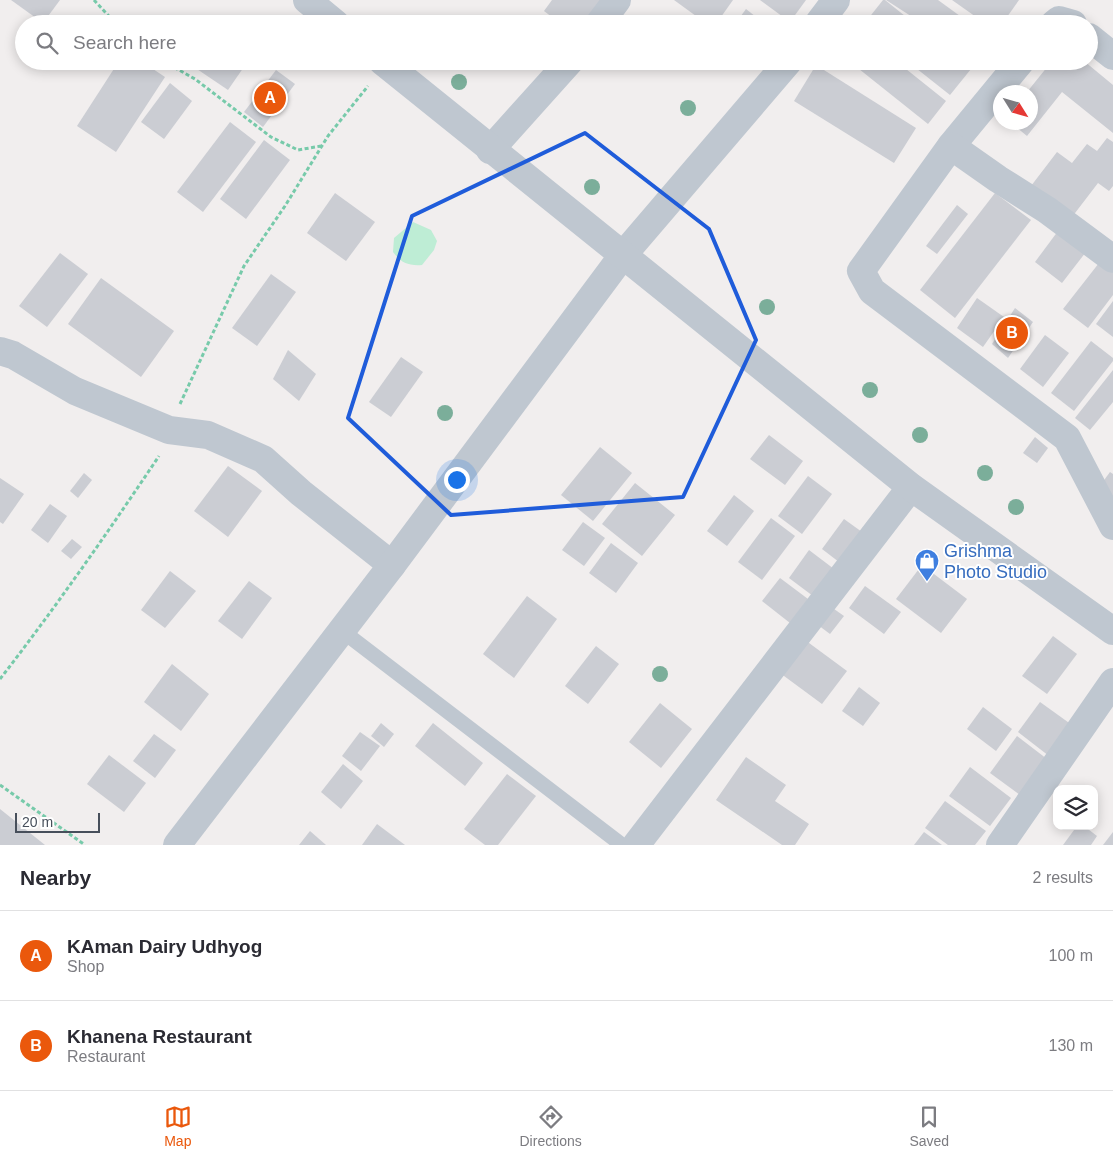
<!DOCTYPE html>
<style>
body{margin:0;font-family:Arial,sans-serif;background:#f2f2f3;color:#2b2b33}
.controls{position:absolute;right:15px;bottom:15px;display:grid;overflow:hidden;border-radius:10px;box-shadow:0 2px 12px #0003}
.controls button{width:45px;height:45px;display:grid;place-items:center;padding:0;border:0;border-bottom:1px solid #e1e1e2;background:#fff;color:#2b2b33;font:25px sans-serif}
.compass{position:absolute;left:993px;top:85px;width:45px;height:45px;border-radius:50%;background:#fff;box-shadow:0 2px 12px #0003;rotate:127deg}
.scale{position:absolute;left:15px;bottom:12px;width:85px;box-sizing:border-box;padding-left:5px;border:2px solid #474f5b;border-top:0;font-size:14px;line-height:18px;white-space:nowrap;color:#474f5b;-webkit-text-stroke:4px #fff;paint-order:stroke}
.you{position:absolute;left:456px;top:479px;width:18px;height:18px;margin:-12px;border:4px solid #fff;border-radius:50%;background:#1a73e8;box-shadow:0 0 0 8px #1a73e833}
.badge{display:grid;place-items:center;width:32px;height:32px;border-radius:50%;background:#ea580c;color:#fff;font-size:16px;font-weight:700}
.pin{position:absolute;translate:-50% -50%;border:2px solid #fff;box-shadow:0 1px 5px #0006}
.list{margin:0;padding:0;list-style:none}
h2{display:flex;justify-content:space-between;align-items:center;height:65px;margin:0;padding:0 20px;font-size:21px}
h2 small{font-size:16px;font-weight:400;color:#7c7c81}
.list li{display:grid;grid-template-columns:32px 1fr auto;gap:15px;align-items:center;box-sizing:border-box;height:90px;padding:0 20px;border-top:1px solid #e1e1e2}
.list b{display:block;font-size:19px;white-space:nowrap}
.list p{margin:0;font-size:16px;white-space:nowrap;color:#7c7c81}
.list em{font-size:16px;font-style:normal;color:#7c7c81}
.icon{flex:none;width:28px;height:28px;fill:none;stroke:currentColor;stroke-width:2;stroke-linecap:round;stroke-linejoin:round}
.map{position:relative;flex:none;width:1113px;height:845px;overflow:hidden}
.search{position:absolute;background:#fff;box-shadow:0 2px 12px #0003;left:15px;right:15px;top:15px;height:55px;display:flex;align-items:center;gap:12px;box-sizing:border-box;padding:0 18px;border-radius:28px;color:#7c7c81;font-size:19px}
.sheet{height:245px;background:#fff}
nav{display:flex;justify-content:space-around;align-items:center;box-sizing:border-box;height:70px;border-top:1px solid #e1e1e2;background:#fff;font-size:14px;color:#7c7c81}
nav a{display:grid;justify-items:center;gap:2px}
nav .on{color:#ea580c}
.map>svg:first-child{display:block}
.green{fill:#beedd5}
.building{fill:#cbcdd3}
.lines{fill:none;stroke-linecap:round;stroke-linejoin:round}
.path{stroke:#77caaa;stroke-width:3;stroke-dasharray:4 2.5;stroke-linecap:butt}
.service{stroke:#bfc7d0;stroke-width:15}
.minor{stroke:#bfc7d0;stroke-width:28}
.tertiary{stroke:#bfc7d0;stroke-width:28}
.tree{fill:#7bae9a}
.marked{fill:none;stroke:#1f5cda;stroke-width:4;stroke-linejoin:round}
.labels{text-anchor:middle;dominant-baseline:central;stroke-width:4;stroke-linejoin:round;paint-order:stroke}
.shop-label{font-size:18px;fill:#366cbe;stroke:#fff;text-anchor:start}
</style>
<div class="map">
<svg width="1113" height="845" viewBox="0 0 1113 845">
<rect width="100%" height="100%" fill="#f1eeee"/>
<!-- green -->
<path class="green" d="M 413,222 L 431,230 L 437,241 L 434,250 L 422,265 C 409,266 401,263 393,252 L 394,238 Z"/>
<!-- building -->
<g class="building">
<path d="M 11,0 L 60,0 L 43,23 Z"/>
<path d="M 552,0 L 601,0 L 583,24 L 561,24 L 544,11 Z"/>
<path d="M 674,0 L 733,0 L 716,24 L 707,24 Z"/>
<path d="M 760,0 L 806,0 L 790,22 Z"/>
<path d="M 883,0 L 885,0 L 915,24 L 864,24 Z"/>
<path d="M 886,0 L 938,0 L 971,24 L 928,24 L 919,17 L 917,20 Z"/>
<path d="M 952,0 L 1019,0 L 1002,24 L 986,24 Z"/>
<path d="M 746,9 L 765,24 L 735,24 Z"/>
<path d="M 119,61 L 141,61 L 165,77 L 116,152 L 77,126 Z"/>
<path d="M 194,61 L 248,61 L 228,90 L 191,65 Z"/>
<path d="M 849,61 L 896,61 L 946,101 L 928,124 Z"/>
<path d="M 907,61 L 962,61 L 971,69 L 950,95 Z"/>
<path d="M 1052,61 L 1084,61 L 1113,85 L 1113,133 L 1062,92 L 1027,136 L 1010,122 L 1030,122 L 1030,92 L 1027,92 Z"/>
<path d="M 816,65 L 916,128 L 894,163 L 794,101 Z"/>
<path d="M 276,70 L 295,84 L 263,127 L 244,112 Z"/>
<path d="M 170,83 L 192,101 L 164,139 L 141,122 Z"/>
<path d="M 230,122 L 256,142 L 203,212 L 177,192 Z"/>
<path d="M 1107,138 L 1113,142 L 1113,186 L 1109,191 L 1098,183 L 1072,217 L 1031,186 L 1057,152 L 1072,163 L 1087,144 L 1097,151 Z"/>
<path d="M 264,140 L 290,160 L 246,219 L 220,199 Z"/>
<path d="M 335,193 L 375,222 L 346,261 L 307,233 Z"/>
<path d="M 995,193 L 1031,220 L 955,318 L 920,290 Z"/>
<path d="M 957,205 L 968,214 L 937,254 L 926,246 Z"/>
<path d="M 1061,227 L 1089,248 L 1062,283 L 1035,262 Z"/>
<path d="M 60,253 L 88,274 L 47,327 L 19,306 Z"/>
<path d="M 1099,263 L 1113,273 L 1113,295 L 1088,328 L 1063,309 Z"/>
<path d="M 271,274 L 296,292 L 257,346 L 232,328 Z"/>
<path d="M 101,278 L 174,331 L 141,377 L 68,324 Z"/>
<path d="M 977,298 L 1004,317 L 983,347 L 957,328 Z"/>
<path d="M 1113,301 L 1113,337 L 1096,324 Z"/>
<path d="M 1015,308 L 1033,322 L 1008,358 L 992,344 Z"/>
<path d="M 1045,335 L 1069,353 L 1043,387 L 1020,369 Z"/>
<path d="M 1091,341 L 1113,358 L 1113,361 L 1074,411 L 1051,393 Z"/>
<path d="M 288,350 L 316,374 L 299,401 L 273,379 Z"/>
<path d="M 401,357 L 423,372 L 391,417 L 369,402 Z"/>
<path d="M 1113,370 L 1113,402 L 1090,430 L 1075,418 Z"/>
<path d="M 769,435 L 803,461 L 785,485 L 750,459 Z"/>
<path d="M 1035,437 L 1048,448 L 1037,463 L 1023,453 Z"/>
<path d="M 600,447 L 632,473 L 593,521 L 561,495 Z"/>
<path d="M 228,466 L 262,491 L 228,537 L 194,511 Z"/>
<path d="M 1110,472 L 1113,474 L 1113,497 L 1099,487 Z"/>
<path d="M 84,473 L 92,480 L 78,498 L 70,491 Z"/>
<path d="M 808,476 L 832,494 L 802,534 L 778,516 Z"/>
<path d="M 0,478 L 24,494 L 3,524 L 0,522 Z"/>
<path d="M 635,483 L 675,515 L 642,556 L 602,524 Z"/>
<path d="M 734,495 L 754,511 L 727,546 L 707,531 Z"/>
<path d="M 50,504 L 67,516 L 48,543 L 31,530 Z"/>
<path d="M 771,518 L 795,536 L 762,580 L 738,562 Z"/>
<path d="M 844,519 L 862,532 L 839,562 L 822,549 Z"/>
<path d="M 583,522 L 605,538 L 584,566 L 562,550 Z"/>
<path d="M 72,539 L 82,547 L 71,559 L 61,551 Z"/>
<path d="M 611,543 L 638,563 L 616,593 L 589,573 Z"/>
<path d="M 809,550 L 834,569 L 813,596 L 789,578 Z"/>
<path d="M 922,565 L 967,599 L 941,633 L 896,599 Z"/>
<path d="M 170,571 L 196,591 L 165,628 L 141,610 Z"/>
<path d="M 780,578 L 808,599 L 790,623 L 762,601 Z"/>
<path d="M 249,581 L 272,598 L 242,639 L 218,621 Z"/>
<path d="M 865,586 L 901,612 L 884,634 L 849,608 Z"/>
<path d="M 527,596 L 557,619 L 514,678 L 483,654 Z"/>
<path d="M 827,604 L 844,616 L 830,634 L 814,622 Z"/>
<path d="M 1053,636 L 1077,654 L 1047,694 L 1022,676 Z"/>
<path d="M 805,640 L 847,671 L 822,704 L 780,673 Z"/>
<path d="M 596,646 L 619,664 L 588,704 L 565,686 Z"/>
<path d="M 172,664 L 209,694 L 181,731 L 144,702 Z"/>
<path d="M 859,687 L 880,703 L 863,726 L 842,711 Z"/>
<path d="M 1040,702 L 1072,725 L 1049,756 L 1018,732 Z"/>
<path d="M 660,703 L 692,729 L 661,768 L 629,742 Z"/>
<path d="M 983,707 L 1012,729 L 996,751 L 967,729 Z"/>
<path d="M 381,723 L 394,734 L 384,747 L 371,736 Z"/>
<path d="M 433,723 L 483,763 L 465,786 L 415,746 Z"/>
<path d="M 360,732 L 380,746 L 361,771 L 342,756 Z"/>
<path d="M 154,734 L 176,750 L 155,778 L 133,761 Z"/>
<path d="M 1017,736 L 1047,759 L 1020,795 L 990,773 Z"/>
<path d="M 109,755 L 146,783 L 124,812 L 87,784 Z"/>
<path d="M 746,757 L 786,785 L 775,801 L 809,824 L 795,845 L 782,845 L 716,800 Z"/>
<path d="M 343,764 L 363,781 L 341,809 L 321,792 Z"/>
<path d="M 970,767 L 1011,798 L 990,826 L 949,796 Z"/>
<path d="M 507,774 L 536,796 L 498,845 L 485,845 L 464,829 Z"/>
<path d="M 945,801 L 986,831 L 975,845 L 948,845 L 925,828 Z"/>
<path d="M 0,809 L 45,845 L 0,845 Z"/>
<path d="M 377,824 L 405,845 L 362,845 Z"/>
<path d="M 1077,826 L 1084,826 L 1097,836 L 1091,845 L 1063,845 Z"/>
<path d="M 310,831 L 326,845 L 299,845 Z"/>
<path d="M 924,832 L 942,845 L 914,845 Z"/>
<path d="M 1113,832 L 1113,845 L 1103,845 Z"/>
</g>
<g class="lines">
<!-- path -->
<g class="path">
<path d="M 94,0 L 116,24"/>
<path d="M 163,61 L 195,79 L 271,137 L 298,150 L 321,146"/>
<path d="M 180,404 L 244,266 L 285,206 L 328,136 L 368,86"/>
<path d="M 0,679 C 56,607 108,532 159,456"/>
<path d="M 0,785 L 85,845"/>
</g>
<!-- service -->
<path class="service" d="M 341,630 L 622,845"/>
<!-- minor -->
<g class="minor">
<path d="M 599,24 L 617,0"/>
<path d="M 818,24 L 836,0"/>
<path d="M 1054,24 L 1059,20 L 1073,24"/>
<path d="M 1089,37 L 1113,56"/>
<path d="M 951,146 L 1021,61"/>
<path d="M 490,150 L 570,61"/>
<path d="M 1113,259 L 1047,210 L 998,179 L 951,146 L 861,271 L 872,291 L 1067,438 L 1113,526"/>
<path d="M 0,351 L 13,355 L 75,391 L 169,430 L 208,435 L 263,459 L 301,493 L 392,565"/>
<path d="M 177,845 L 392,565 L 623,255 L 789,61"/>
<path d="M 636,845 L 911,487"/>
<path d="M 1000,845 L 1113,682"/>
</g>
<!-- tertiary -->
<g class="tertiary">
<path d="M 307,0 L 336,24"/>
<path d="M 382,61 L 911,487 L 1113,631"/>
</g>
</g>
<!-- trees -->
<g class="tree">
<circle cx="459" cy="82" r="8"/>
<circle cx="688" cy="108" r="8"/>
<circle cx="592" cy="187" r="8"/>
<circle cx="767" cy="307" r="8"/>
<circle cx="870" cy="390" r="8"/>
<circle cx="445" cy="413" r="8"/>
<circle cx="920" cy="435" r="8"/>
<circle cx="985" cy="473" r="8"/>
<circle cx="1016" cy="507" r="8"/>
<circle cx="660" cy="674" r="8"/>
</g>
<!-- marked area -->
<path class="marked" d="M 585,133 L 709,229 L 756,340 L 683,497 L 451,515 L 348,418 L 412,216 Z"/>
<!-- icons -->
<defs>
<symbol id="shop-pin" viewBox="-11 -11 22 30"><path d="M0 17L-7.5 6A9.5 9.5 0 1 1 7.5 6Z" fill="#3f7fe0" stroke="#fff"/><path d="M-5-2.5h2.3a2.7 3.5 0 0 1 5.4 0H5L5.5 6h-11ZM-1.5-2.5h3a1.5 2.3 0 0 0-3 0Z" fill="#fff"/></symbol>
</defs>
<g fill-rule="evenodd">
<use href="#shop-pin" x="913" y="547" width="28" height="38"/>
</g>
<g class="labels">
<!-- shop labels -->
<g class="shop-label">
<text x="944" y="551">Grishma<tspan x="944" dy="21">Photo Studio</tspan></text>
</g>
</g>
</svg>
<div class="controls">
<button><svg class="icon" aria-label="layers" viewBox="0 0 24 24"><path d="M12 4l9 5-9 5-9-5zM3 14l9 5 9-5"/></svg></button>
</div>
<svg class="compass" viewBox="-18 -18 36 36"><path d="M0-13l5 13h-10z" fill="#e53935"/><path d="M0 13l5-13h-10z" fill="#7c7c81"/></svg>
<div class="scale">20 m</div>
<div class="you"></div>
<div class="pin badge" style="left:270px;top:98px">A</div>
<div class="pin badge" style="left:1012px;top:333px">B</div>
<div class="search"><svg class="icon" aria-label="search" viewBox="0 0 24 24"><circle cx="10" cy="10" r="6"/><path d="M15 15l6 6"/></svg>Search here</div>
</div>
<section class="sheet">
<h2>Nearby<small>2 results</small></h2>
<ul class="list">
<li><span class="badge">A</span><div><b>KAman Dairy Udhyog</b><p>Shop</p></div><em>100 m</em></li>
<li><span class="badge">B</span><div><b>Khanena Restaurant</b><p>Restaurant</p></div><em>130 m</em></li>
</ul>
</section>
<nav>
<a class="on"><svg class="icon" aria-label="map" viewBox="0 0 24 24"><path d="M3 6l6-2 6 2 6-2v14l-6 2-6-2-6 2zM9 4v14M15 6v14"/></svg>Map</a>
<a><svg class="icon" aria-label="directions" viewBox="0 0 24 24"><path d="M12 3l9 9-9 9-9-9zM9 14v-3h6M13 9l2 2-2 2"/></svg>Directions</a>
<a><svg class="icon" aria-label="saved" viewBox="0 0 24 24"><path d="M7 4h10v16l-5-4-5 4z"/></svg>Saved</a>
</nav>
